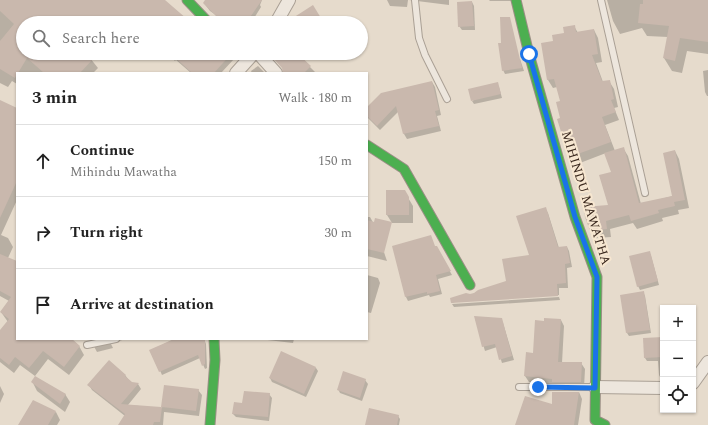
<!DOCTYPE html>
<meta charset="utf-8">
<style>
body{margin:0;font-family:Spectral,serif;background:#f6f6f6;color:#222}
.controls{position:absolute;right:12px;bottom:12px;display:grid;overflow:hidden;border-radius:0px;box-shadow:0 1px 3px #0004}
.controls button{width:36px;height:36px;display:grid;place-items:center;padding:0;border:0;border-bottom:1px solid #e0e0e0;background:#fff;color:#222;font:20px sans-serif}
.stop{position:absolute;width:12px;height:12px;margin:-9px;border:3px solid #1a73e8;border-radius:50%;background:#fff}
.stop.end{background:#1a73e8;border-color:#fff;box-shadow:0 1px 4px #0008}
.list{margin:0;padding:0;list-style:none}
h2{display:flex;justify-content:space-between;align-items:center;height:52px;margin:0;padding:0 16px;font-size:17px}
h2 small{font-size:13px;font-weight:400;color:#767676}
.list li{display:grid;grid-template-columns:26px 1fr auto;gap:12px;align-items:center;box-sizing:border-box;height:72px;padding:0 16px;border-top:1px solid #e0e0e0}
.list b{display:block;font-size:15px;white-space:nowrap}
.list p{margin:0;font-size:13px;white-space:nowrap;color:#767676}
.list em{font-size:13px;font-style:normal;color:#767676}
.icon{flex:none;width:22px;height:22px;fill:none;stroke:currentColor;stroke-width:2;stroke-linecap:round;stroke-linejoin:round}
.map{position:relative;flex:none;width:708px;height:425px;overflow:hidden}
.search{position:absolute;background:#fff;box-shadow:0 1px 3px #0004;left:16px;top:16px;width:352px;height:44px;display:flex;align-items:center;gap:10px;box-sizing:border-box;padding:0 14px;border-radius:22px;color:#767676;font-size:15px}
.panel{position:absolute;background:#fff;box-shadow:0 1px 3px #0004;left:16px;top:72px;width:352px;height:268px;border-radius:0px}
.map>svg:first-child{display:block}
.shadow{fill:#0003}
.building{fill:#c9b8ad}
.lines{fill:none;stroke-linecap:round;stroke-linejoin:round}
.lane-casing{stroke:#aaa095;stroke-width:8}
.street-casing{stroke:#aaa095;stroke-width:14}
.fast-casing{stroke:#9a8f85;stroke-width:11}
.lane{stroke:#ede6dd;stroke-width:6}
.street{stroke:#ede6dd;stroke-width:12}
.fast{stroke:#4caf50;stroke-width:9}
.route{stroke:#1a73e8;stroke-width:5}
.labels{text-anchor:middle;dominant-baseline:central;stroke-width:4;stroke-linejoin:round;paint-order:stroke}
.street-label{font-size:13px;fill:#39271d;stroke:#f7e7d1}
</style>
<div class="map">
<svg width="708" height="425" viewBox="0 0 708 425">
<rect width="100%" height="100%" fill="#e6dbcc"/>
<!-- shadow -->
<g class="shadow">
<path d="M 0,0 L 156,0 L 148,23 L 23,23 L 23,53 L 94,53 L 90,58 L 98,68 L 93,73 L 17,73 L 17,84 L 12,81 L 8,87 L 0,83 Z"/>
<path d="M 206,0 L 262,0 L 260,5 L 261,7 L 251,23 L 228,23 L 210,11 L 204,3 Z"/>
<path d="M 387,0 L 408,0 L 407,7 L 390,6 Z"/>
<path d="M 409,0 L 449,0 L 449,5 Z"/>
<path d="M 489,0 L 511,0 L 511,1 L 490,1 Z"/>
<path d="M 607,0 L 708,0 L 708,54 L 687,51 L 682,73 L 672,71 L 664,58 L 668,37 L 647,36 L 642,28 L 620,34 L 613,21 Z"/>
<path d="M 472,2 L 474,6 L 475,30 L 462,30 L 459,26 Z"/>
<path d="M 574,26 L 578,33 L 594,30 L 598,38 L 602,62 L 596,63 L 603,82 L 609,81 L 614,89 L 618,107 L 614,108 L 619,120 L 605,125 L 615,151 L 623,148 L 628,156 L 641,204 L 673,196 L 675,151 L 679,159 L 689,208 L 678,210 L 679,214 L 662,218 L 663,221 L 637,229 L 633,223 L 610,229 L 611,237 L 596,238 L 591,230 L 609,205 L 613,172 L 606,153 L 580,163 L 571,144 L 568,146 L 564,138 L 561,118 L 561,102 L 557,87 L 553,88 L 548,80 L 542,44 L 554,42 Z"/>
<path d="M 166,53 L 230,53 L 234,59 L 221,73 L 191,73 L 176,60 L 175,61 Z"/>
<path d="M 279,53 L 296,53 L 316,73 L 290,73 Z"/>
<path d="M 520,59 L 524,71 L 505,74 L 503,70 Z"/>
<path d="M 258,66 L 265,73 L 252,73 L 251,71 Z"/>
<path d="M 708,70 L 708,96 L 707,96 L 705,92 L 703,71 Z"/>
<path d="M 432,82 L 435,87 L 441,115 L 437,116 L 441,131 L 407,139 L 404,134 L 399,111 L 380,130 L 367,117 L 367,108 Z"/>
<path d="M 499,87 L 502,98 L 474,104 L 472,101 Z"/>
<path d="M 0,101 L 17,109 L 17,200 L 1,235 L 8,238 L 13,247 L 8,258 L 17,262 L 17,339 L 70,339 L 79,346 L 84,355 L 69,375 L 48,359 L 35,376 L 20,365 L 14,373 L 0,362 L 0,332 L 8,322 L 1,312 L 9,301 L 0,296 Z"/>
<path d="M 387,191 L 404,191 L 413,206 L 413,223 L 392,223 L 387,215 Z"/>
<path d="M 545,208 L 548,213 L 559,248 L 567,247 L 569,251 L 572,267 L 567,268 L 568,288 L 559,288 L 559,295 L 455,302 L 452,303 L 451,299 L 470,295 L 507,282 L 530,255 Z"/>
<path d="M 367,217 L 370,217 L 375,226 L 387,261 L 367,256 Z"/>
<path d="M 393,246 L 436,247 L 452,275 L 438,279 L 442,294 L 430,297 L 429,295 L 408,301 L 406,297 Z"/>
<path d="M 649,252 L 651,256 L 659,285 L 640,290 L 638,286 Z"/>
<path d="M 367,275 L 378,278 L 380,283 L 371,313 L 367,312 Z"/>
<path d="M 643,292 L 645,296 L 651,333 L 629,336 L 627,333 Z"/>
<path d="M 559,297 L 560,300 L 454,307 L 452,304 Z"/>
<path d="M 475,318 L 503,323 L 514,360 L 502,363 L 497,347 L 485,351 Z"/>
<path d="M 561,320 L 564,326 L 562,363 L 581,363 L 585,369 L 584,388 L 529,382 L 525,376 L 545,322 Z"/>
<path d="M 663,338 L 663,379 L 661,379 L 659,375 L 658,361 L 647,361 L 645,358 Z"/>
<path d="M 90,339 L 125,339 L 111,344 L 113,348 L 97,352 Z"/>
<path d="M 175,339 L 204,339 L 206,344 L 207,368 L 205,369 L 200,358 L 162,375 L 151,350 Z"/>
<path d="M 259,339 L 294,339 L 293,343 Z"/>
<path d="M 316,368 L 318,371 L 306,397 L 272,382 L 270,378 Z"/>
<path d="M 125,375 L 131,383 L 138,384 L 141,389 L 128,405 L 162,408 L 165,386 L 198,390 L 202,395 L 199,416 L 164,412 L 163,425 L 119,425 L 125,416 L 92,390 L 89,385 Z"/>
<path d="M 365,380 L 368,384 L 362,401 L 340,393 L 338,389 Z"/>
<path d="M 33,383 L 65,394 L 70,402 L 65,412 L 37,391 Z"/>
<path d="M 0,386 L 4,394 L 0,403 Z"/>
<path d="M 579,392 L 582,399 L 578,425 L 517,425 Z"/>
<path d="M 269,394 L 272,398 L 269,421 L 236,417 L 233,414 L 243,404 Z"/>
<path d="M 56,412 L 60,420 L 57,425 L 19,425 Z"/>
<path d="M 398,416 L 400,419 L 399,425 L 366,425 Z"/>
</g>
<!-- building -->
<g class="building">
<path d="M 0,0 L 165,0 L 187,19 L 190,16 L 196,23 L 23,23 L 23,53 L 87,53 L 93,59 L 80,73 L 44,73 L 27,58 L 15,78 L 0,69 L 0,41 L 14,24 L 0,11 Z"/>
<path d="M 205,0 L 262,0 L 246,23 L 218,23 L 216,16 L 203,3 Z"/>
<path d="M 643,0 L 708,0 L 708,42 L 680,38 L 675,61 L 663,58 L 669,26 L 638,23 L 640,4 L 643,4 Z"/>
<path d="M 472,1 L 474,26 L 458,27 L 457,2 Z"/>
<path d="M 313,5 L 324,23 L 285,23 Z"/>
<path d="M 500,17 L 510,17 L 522,68 L 502,71 L 498,43 L 501,43 Z"/>
<path d="M 575,25 L 576,32 L 594,29 L 598,54 L 592,55 L 602,81 L 610,80 L 614,99 L 611,100 L 616,112 L 602,117 L 611,142 L 575,155 L 567,136 L 563,138 L 557,119 L 560,118 L 556,102 L 560,101 L 554,79 L 547,80 L 541,43 L 553,41 L 552,35 L 564,33 L 563,27 Z"/>
<path d="M 170,53 L 232,53 L 214,73 L 192,73 Z"/>
<path d="M 278,53 L 297,53 L 311,66 L 304,73 L 283,73 L 282,68 L 273,58 Z"/>
<path d="M 432,81 L 439,110 L 435,111 L 439,126 L 403,134 L 396,106 L 377,126 L 367,116 L 367,107 L 381,93 Z"/>
<path d="M 498,82 L 501,94 L 471,101 L 468,89 Z"/>
<path d="M 0,100 L 17,108 L 17,181 L 0,218 Z"/>
<path d="M 624,147 L 639,203 L 672,196 L 663,153 L 675,150 L 685,200 L 674,202 L 675,206 L 658,210 L 659,213 L 631,221 L 629,215 L 606,221 L 607,229 L 590,231 L 585,217 L 584,207 L 608,205 L 599,175 L 611,172 L 604,153 Z"/>
<path d="M 386,190 L 405,190 L 409,197 L 409,215 L 386,215 Z"/>
<path d="M 546,207 L 558,247 L 567,246 L 570,263 L 565,264 L 566,283 L 557,284 L 558,296 L 451,303 L 450,298 L 466,293 L 470,294 L 474,293 L 478,290 L 506,281 L 502,259 L 529,255 L 516,216 Z"/>
<path d="M 375,218 L 392,222 L 384,253 L 367,249 L 367,220 L 374,222 Z"/>
<path d="M 431,235 L 435,246 L 437,246 L 451,271 L 436,275 L 440,291 L 427,294 L 427,292 L 405,297 L 392,246 Z"/>
<path d="M 650,251 L 658,281 L 637,287 L 629,256 Z"/>
<path d="M 0,254 L 17,261 L 17,339 L 72,339 L 80,346 L 64,367 L 43,351 L 29,368 L 15,357 L 9,365 L 0,358 L 0,330 L 9,319 L 0,312 L 11,297 L 0,291 Z"/>
<path d="M 644,291 L 650,330 L 626,333 L 620,295 Z"/>
<path d="M 474,316 L 502,318 L 512,356 L 499,360 L 495,344 L 482,347 Z"/>
<path d="M 544,318 L 561,319 L 558,362 L 582,362 L 581,382 L 552,382 L 552,379 L 524,376 L 526,352 L 533,353 L 535,320 L 544,321 Z"/>
<path d="M 663,337 L 663,357 L 644,358 L 643,338 Z"/>
<path d="M 174,339 L 205,339 L 205,364 L 202,366 L 198,355 L 159,372 L 149,350 Z"/>
<path d="M 281,351 L 316,367 L 304,394 L 269,378 Z"/>
<path d="M 109,360 L 126,375 L 125,376 L 132,382 L 139,383 L 121,404 L 161,407 L 164,385 L 199,389 L 196,411 L 162,407 L 160,422 L 154,422 L 153,425 L 118,425 L 125,414 L 87,385 Z"/>
<path d="M 343,371 L 366,379 L 360,398 L 337,390 Z"/>
<path d="M 35,376 L 66,394 L 60,404 L 31,382 Z"/>
<path d="M 244,391 L 270,393 L 268,417 L 232,414 L 234,402 L 242,403 Z"/>
<path d="M 552,392 L 579,392 L 574,425 L 515,425 L 525,396 L 552,404 Z"/>
<path d="M 33,400 L 56,411 L 48,425 L 18,425 Z"/>
<path d="M 369,408 L 399,415 L 397,425 L 365,425 Z"/>
</g>
<g class="lines">
<defs>
<g id="lane">
<path d="M 415,0 L 419,38 L 425,55 L 447,99"/>
<path d="M 601,0 L 645,193"/>
<path d="M 87,345 L 116,339"/>
<path d="M 519,387 L 595,387"/>
</g>
<g id="street">
<path d="M 276,23 L 289,0"/>
<path d="M 258,53 L 276,73"/>
<path d="M 236,73 L 254,53"/>
<path d="M 693,383 L 708,362"/>
<path d="M 595,387 L 663,388"/>
</g>
<g id="fast">
<path d="M 187,0 L 209,23"/>
<path d="M 516,0 L 529,54 L 575,217 L 597,277 L 595,420 L 605,425"/>
<path d="M 367,145 L 404,169 L 470,285"/>
<path d="M 210,425 L 215,360 L 214,339"/>
</g>
</defs>
<!-- lane casing -->
<use href="#lane" class="lane-casing"/>
<!-- street casing -->
<use href="#street" class="street-casing"/>
<!-- fast casing -->
<use href="#fast" class="fast-casing"/>
<!-- lane -->
<use href="#lane" class="lane"/>
<!-- street -->
<use href="#street" class="street"/>
<!-- fast -->
<use href="#fast" class="fast"/>
</g>
<g class="lines">
<!-- route -->
<path class="route" d="M 529,54 L 575,217 L 597,277 L 595,388 L 538,387"/>
</g>
<g class="labels">
<!-- street labels -->
<g class="street-label">
<text transform="translate(586 198) rotate(73)">MIHINDU MAWATHA</text>
</g>
</g>
</svg>
<div class="controls">
<button>+</button>
<button>−</button>
<button><svg class="icon" aria-label="locate" viewBox="0 0 24 24"><circle cx="12" cy="12" r="6"/><path d="M12 2v4M12 18v4M2 12h4M18 12h4"/></svg></button>
</div>
<div class="stop" style="left:529px;top:54px"></div>
<div class="stop end" style="left:538px;top:387px"></div>
<div class="search"><svg class="icon" aria-label="search" viewBox="0 0 24 24"><circle cx="10" cy="10" r="6"/><path d="M15 15l6 6"/></svg>Search here</div>
<section class="panel">
<h2>3 min<small>Walk · 180 m</small></h2>
<ul class="list">
<li><svg class="icon" aria-label="ahead" viewBox="0 0 24 24"><path d="M12 20V5M6 11l6-6 6 6"/></svg><div><b>Continue</b><p>Mihindu Mawatha</p></div><em>150 m</em></li>
<li><svg class="icon" aria-label="right" viewBox="0 0 24 24"><path d="M7 20v-9h11M14 6l5 5-5 5"/></svg><div><b>Turn right</b></div><em>30 m</em></li>
<li><svg class="icon" aria-label="arrive" viewBox="0 0 24 24"><path d="M6 21V4h12l-3 4 3 4H6"/></svg><div><b>Arrive at destination</b></div></li>
</ul>
</section>
</div>
